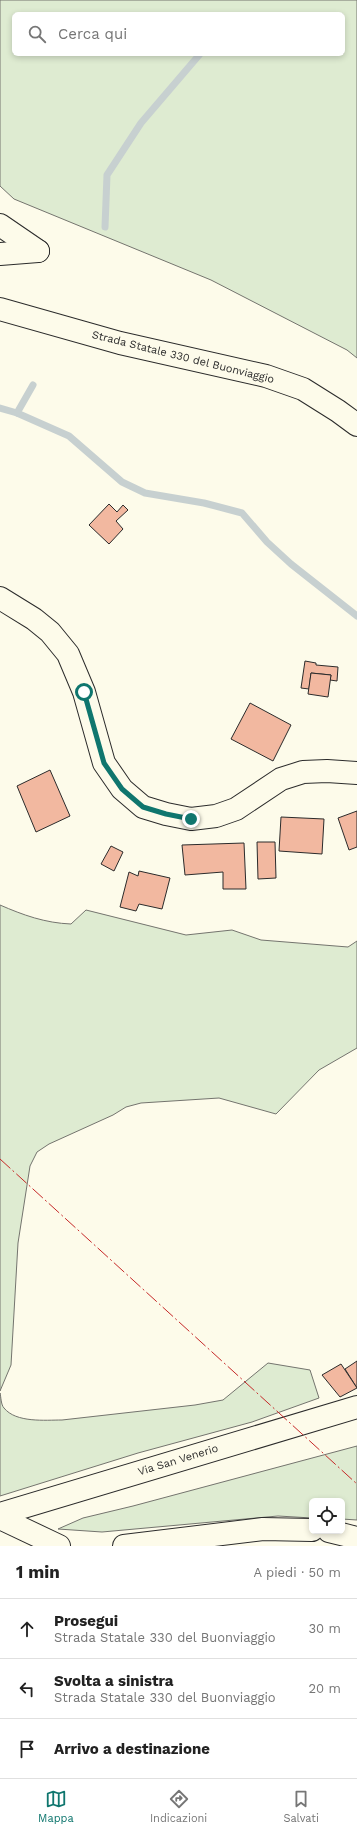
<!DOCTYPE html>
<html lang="it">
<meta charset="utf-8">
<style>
body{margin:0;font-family:"Work Sans",sans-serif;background:#f6f6f6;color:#222}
.controls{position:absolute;right:12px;bottom:12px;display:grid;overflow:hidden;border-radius:6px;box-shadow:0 2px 6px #0003}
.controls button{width:36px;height:36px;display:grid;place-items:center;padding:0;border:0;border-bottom:1px solid #e0e0e0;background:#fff;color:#222;font:20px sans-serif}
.stop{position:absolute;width:12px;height:12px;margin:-9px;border:3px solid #0f766e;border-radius:50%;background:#fff}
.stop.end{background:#0f766e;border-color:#fff;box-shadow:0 1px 4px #0008}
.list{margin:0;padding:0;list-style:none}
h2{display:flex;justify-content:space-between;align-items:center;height:52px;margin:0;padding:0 16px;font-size:17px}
h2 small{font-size:13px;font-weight:400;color:#767676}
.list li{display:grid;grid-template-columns:26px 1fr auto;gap:12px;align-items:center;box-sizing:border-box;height:60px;padding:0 16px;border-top:1px solid #e0e0e0}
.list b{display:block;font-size:15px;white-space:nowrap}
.list p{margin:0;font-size:13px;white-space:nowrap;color:#767676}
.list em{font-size:13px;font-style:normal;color:#767676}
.icon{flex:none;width:22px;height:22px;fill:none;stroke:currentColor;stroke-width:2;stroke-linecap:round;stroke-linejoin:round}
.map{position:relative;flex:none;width:357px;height:1546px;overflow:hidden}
.search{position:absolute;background:#fff;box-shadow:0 2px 6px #0003;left:12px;right:12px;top:12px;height:44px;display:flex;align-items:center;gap:10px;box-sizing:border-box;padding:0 14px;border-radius:6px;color:#767676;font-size:15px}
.sheet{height:232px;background:#fff}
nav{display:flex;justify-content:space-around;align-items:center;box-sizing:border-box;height:56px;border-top:1px solid #e0e0e0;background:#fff;font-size:11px;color:#767676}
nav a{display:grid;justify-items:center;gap:2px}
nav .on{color:#0f766e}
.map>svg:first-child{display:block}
.green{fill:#deebd1;stroke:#74746e;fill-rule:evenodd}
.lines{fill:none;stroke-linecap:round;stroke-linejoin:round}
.stream{stroke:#c7d0d0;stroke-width:7}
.building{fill:#f2b8a0;stroke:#2b2b2b}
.minor-casing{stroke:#2b2b2b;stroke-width:24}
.major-casing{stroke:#2b2b2b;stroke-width:24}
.highway-casing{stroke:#2b2b2b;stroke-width:24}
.minor{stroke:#fdfbea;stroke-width:22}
.major{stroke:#fdfbea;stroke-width:22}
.highway{stroke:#fdfbea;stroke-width:22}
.power{stroke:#c62828;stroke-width:1;stroke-dasharray:14 3 2 3;stroke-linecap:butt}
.route{stroke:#0f766e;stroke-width:5}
.labels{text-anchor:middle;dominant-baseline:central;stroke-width:3;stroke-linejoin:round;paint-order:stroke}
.street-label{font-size:11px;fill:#2b2b2b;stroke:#fdfbea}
</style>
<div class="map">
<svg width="357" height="1546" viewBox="0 0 357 1546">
<rect width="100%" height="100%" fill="#fdfbea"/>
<!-- green -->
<g class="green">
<path d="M 0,0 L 357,0 L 357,358 L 347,350 L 211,280 L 14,199 L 0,186 ZM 14,14 L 343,14 L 343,54 L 14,54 Z"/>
<path d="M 0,905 C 23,915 45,923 71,924 L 86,910 L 186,935 L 232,930 L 261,940 L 348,947 L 357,941 L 357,1048 L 319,1070 L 276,1114 L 219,1098 L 141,1103 L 126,1107 L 113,1115 L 49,1144 L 37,1152 L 30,1166 L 18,1243 L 11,1365 L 0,1391 Z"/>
<path d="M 268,1363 L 310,1370 L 319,1398 L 252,1422 L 138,1453 L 0,1496 L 0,1393 C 1,1397 1,1405 4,1408 C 16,1423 45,1420 62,1420 L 195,1405 L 223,1400 Z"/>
<path d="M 357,1446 L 357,1520 L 342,1519 L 342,1501 L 312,1501 L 312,1518 L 278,1516 L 102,1532 L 58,1529 L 83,1518 L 133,1506 Z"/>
</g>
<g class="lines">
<!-- stream -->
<g class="stream">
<path d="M 105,227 L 107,175 L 141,123 L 200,54"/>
<path d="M 0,408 L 17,413 L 69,436 L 122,482 L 145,493 L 204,503 L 242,513 L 267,542 L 291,564 L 357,616"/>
<path d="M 17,413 L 33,385"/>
</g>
</g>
<!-- building -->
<g class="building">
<path d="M 109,504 L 117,512 L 123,505 L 128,510 L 116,521 L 123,529 L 109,544 L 89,525 Z"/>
<path d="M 305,661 L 316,663 L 316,665 L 338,667 L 337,681 L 330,680 L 331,675 L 311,673 L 309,689 L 301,688 Z"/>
<path d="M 311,673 L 331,675 L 328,697 L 308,694 Z"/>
<path d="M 250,703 L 291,725 L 273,761 L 231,739 Z"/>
<path d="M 50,770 L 70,816 L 36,832 L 17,786 Z"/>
<path d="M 357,811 L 357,847 L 349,850 L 338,818 Z"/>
<path d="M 281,817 L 324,819 L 322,854 L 279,851 Z"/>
<path d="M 257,842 L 275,842 L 276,878 L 258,879 Z"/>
<path d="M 244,843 L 246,889 L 223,889 L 223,872 L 185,875 L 182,845 Z"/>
<path d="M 111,846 L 123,852 L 114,871 L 101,864 Z"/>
<path d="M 139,871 L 170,878 L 162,909 L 139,904 L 136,911 L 120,907 L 129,872 L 138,876 Z"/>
<path d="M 357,1361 L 357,1388 L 345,1369 Z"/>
<path d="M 341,1364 L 357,1388 L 340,1397 L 322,1375 Z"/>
</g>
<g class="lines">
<defs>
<g id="minor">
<path d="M 0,598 L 34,619 L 50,632 L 68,654 L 84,692 L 104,763 L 122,789 L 143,807 L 166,814 L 191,819 L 216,816 L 236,809 L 281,779 L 303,772 L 327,771 L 357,773"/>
<path d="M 0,1514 L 357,1407"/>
<path d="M 0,1518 L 59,1546"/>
<path d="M 329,1531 L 357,1538"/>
<path d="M 124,1546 L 263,1529 L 312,1530"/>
</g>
<path id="major" d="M 0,309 L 120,343 L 266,376 L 303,389 L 338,411 L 357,425"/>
<g id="highway">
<path d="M 0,225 L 38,251"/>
<path d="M 0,254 L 38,251"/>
</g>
</defs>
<!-- minor casing -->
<use href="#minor" class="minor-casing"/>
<!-- major casing -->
<use href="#major" class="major-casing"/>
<!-- highway casing -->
<use href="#highway" class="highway-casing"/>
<!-- minor -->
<use href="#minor" class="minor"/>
<!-- major -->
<use href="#major" class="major"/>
<!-- highway -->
<use href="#highway" class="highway"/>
<!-- power -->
<path class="power" d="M 0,1159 L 357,1484"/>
</g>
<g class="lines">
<!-- route -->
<path class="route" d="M 84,692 L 104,763 L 122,789 L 143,807 L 166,814 L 191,819"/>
</g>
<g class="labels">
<!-- street labels -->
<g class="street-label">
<text transform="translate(183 357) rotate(14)">Strada Statale 330 del Buonviaggio</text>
<text transform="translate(178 1460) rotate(-17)">Via San Venerio</text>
</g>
</g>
</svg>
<div class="controls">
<button><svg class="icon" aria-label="locate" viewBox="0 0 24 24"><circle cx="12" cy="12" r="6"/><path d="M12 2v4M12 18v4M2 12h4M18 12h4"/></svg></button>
</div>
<div class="stop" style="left:84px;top:692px"></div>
<div class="stop end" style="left:191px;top:819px"></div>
<div class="search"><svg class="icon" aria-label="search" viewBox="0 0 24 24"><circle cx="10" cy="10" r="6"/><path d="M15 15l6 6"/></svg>Cerca qui</div>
</div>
<section class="sheet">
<h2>1 min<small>A piedi · 50 m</small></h2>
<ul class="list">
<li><svg class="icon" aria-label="ahead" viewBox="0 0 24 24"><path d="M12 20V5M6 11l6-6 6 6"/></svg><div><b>Prosegui</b><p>Strada Statale 330 del Buonviaggio</p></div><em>30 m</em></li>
<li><svg class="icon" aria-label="left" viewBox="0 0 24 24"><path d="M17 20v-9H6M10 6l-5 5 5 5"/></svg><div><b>Svolta a sinistra</b><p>Strada Statale 330 del Buonviaggio</p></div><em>20 m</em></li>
<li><svg class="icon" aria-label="arrive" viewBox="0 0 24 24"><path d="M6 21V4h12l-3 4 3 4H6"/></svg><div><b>Arrivo a destinazione</b></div></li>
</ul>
</section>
<nav>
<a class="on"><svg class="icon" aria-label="map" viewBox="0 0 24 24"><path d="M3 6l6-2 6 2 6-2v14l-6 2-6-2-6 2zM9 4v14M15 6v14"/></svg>Mappa</a>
<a><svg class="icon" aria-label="directions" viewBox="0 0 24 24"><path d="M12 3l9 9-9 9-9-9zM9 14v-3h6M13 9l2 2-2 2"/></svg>Indicazioni</a>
<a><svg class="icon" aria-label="saved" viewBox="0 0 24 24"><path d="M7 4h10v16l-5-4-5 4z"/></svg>Salvati</a>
</nav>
